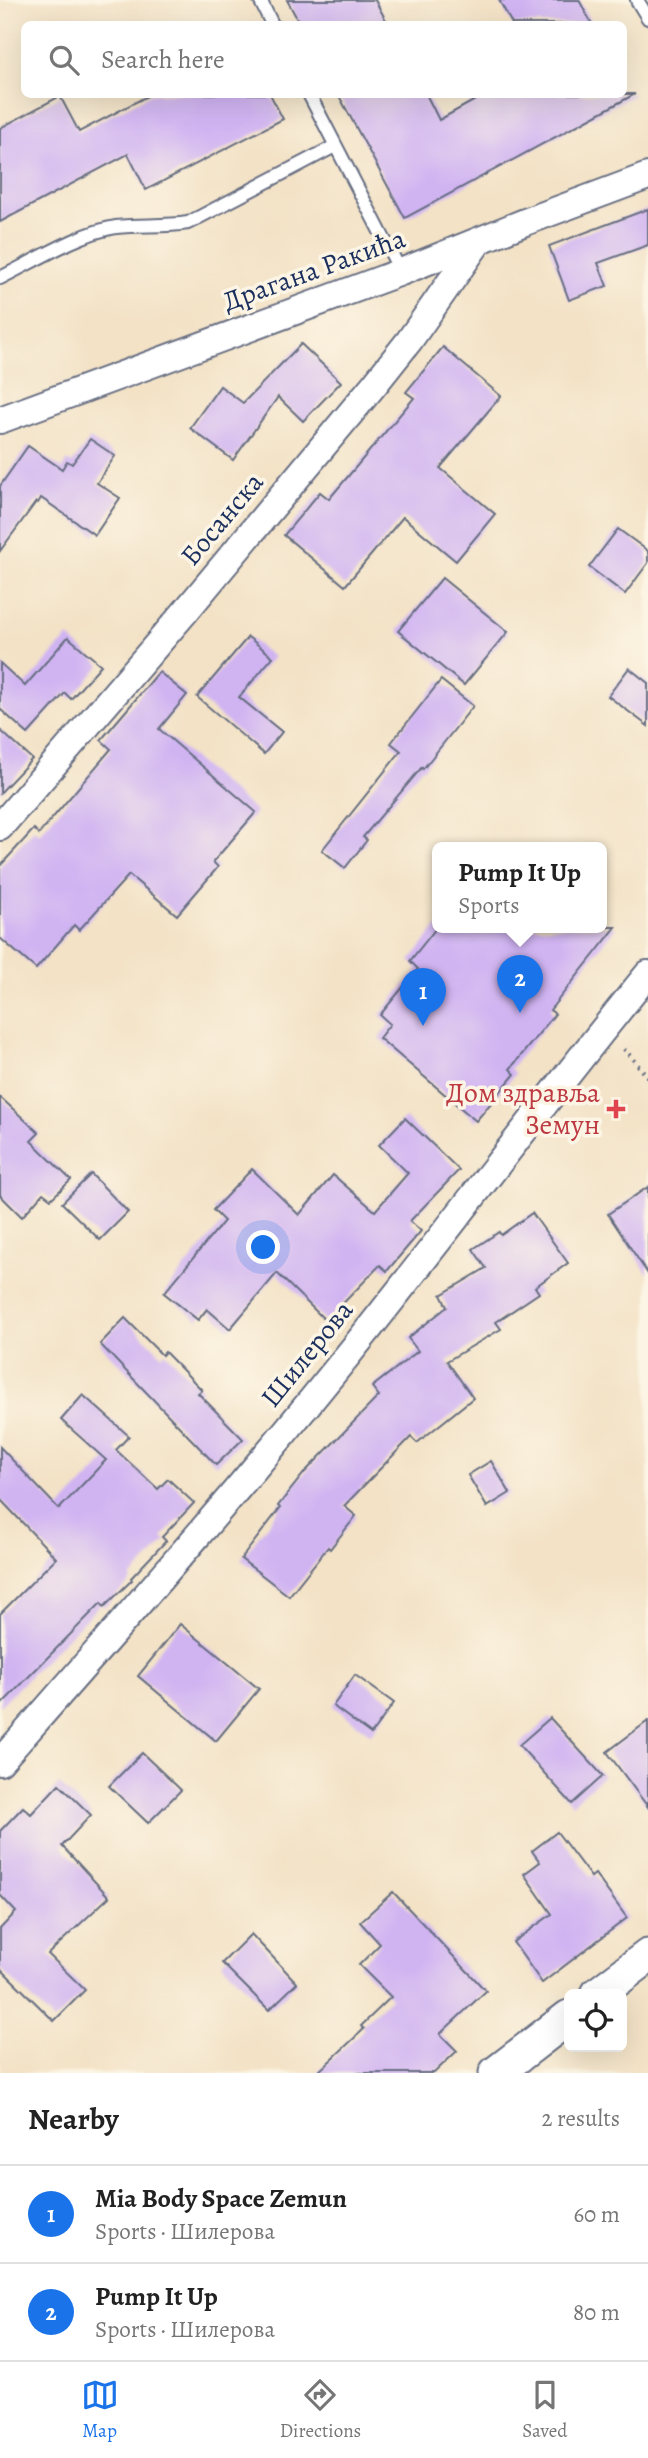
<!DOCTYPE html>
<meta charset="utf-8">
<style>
body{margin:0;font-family:Alegreya,serif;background:#f2f2f2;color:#222}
.controls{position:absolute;right:21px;bottom:21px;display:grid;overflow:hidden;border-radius:10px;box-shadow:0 7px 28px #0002}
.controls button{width:63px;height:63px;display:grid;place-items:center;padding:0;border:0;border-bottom:2px solid #e0e0e0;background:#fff;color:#222;font:35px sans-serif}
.you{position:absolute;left:264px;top:1248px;width:24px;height:24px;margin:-18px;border:5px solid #fff;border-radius:50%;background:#1a73e8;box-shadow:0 0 0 10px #1a73e833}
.badge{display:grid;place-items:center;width:46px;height:46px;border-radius:50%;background:#1a73e8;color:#fff;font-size:23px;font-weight:700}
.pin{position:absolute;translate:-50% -58px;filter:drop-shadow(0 2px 4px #0008)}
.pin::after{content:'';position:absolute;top:37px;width:24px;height:21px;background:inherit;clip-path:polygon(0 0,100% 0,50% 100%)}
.popup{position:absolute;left:432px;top:842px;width:175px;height:91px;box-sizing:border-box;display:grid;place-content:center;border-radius:10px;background:#fff;filter:drop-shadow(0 2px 5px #0005);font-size:23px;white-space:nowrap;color:#767676}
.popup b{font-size:26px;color:#222}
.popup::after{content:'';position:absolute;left:50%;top:100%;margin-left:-14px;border:14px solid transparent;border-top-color:#fff}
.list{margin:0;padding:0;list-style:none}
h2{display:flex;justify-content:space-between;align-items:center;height:91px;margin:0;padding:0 28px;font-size:30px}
h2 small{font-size:23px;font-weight:400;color:#767676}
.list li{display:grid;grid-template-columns:46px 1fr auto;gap:21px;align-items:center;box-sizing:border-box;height:98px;padding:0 28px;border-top:2px solid #e0e0e0}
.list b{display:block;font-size:26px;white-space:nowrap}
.list p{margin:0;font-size:23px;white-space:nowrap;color:#767676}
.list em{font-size:23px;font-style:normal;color:#767676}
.icon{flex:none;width:38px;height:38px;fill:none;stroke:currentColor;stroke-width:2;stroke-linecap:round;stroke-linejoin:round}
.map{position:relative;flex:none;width:648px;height:2073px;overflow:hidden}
.search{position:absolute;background:#fff;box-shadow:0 7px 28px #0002;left:21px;right:21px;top:21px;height:77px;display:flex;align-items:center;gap:18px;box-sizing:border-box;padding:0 24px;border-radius:10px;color:#767676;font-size:26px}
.sheet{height:287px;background:#fff}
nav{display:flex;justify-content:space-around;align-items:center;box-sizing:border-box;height:98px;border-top:2px solid #e0e0e0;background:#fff;font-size:19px;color:#767676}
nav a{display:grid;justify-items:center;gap:4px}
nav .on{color:#1a73e8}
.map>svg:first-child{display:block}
.building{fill:#d0b4f2}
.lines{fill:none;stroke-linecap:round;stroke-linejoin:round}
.service-casing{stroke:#676e82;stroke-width:16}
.minor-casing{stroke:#676e82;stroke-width:30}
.tertiary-casing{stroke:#676e82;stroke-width:37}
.path{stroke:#676e82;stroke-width:4.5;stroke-dasharray:2 5;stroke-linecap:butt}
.service{stroke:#fff;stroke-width:12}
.minor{stroke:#fff;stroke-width:26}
.tertiary{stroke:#fff;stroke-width:33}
.health-dot{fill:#e0444e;stroke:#fcf5e5;stroke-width:2.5}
.labels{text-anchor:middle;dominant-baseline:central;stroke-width:7;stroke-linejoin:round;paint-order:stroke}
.street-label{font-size:28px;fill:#1b2f5e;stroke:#fcf5e5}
.health-label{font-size:28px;fill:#be3a42;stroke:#fcf5e5;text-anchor:end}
</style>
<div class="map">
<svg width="648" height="2073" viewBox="0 0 648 2073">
<rect width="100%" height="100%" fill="#fcf5e5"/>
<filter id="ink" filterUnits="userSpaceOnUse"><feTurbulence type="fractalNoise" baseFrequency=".0143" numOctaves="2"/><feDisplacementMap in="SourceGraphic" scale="14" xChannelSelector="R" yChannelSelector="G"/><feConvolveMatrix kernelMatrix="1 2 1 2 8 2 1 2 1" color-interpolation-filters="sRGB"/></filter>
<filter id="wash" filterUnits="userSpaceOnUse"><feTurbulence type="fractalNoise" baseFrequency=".00686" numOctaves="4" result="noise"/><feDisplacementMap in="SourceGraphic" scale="28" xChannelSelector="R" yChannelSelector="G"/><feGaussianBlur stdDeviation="1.57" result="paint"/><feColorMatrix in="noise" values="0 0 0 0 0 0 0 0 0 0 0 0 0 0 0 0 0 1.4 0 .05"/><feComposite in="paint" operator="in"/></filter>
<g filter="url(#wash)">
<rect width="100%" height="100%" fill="#f3e2c6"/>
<g id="blocks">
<!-- building -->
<g class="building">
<path d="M 287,0 L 375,0 L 388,24 L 300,24 Z"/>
<path d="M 499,0 L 579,0 L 592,24 L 512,24 Z"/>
<path d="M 151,94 L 270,94 L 283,119 L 146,190 L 128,154 L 0,222 L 0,128 L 60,96 L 79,132 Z"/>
<path d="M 338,94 L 426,94 L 439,120 L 486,94 L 635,94 L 405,218 Z"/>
<path d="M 648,209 L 648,245 L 598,263 L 607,286 L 569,300 L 549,246 Z"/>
<path d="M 301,344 L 341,382 L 303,421 L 278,397 L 233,460 L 190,428 L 220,386 L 243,403 Z"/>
<path d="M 443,347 L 501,396 L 440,468 L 495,514 L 456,561 L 403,517 L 345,586 L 284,535 L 320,492 L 329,499 L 414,398 L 406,392 Z"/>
<path d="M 90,439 L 115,456 L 97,483 L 120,498 L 95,535 L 41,498 L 38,503 L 36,502 L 0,551 L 0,486 L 28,446 L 62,469 L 67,461 L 72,464 Z"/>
<path d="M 618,529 L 648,551 L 648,563 L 625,594 L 589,567 Z"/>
<path d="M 442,578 L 508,632 L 464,685 L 398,631 Z"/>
<path d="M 68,637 L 101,665 L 71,699 L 65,693 L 28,734 L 0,709 L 0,663 L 25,686 Z"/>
<path d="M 248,637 L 273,657 L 239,697 L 282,732 L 264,754 L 197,697 Z"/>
<path d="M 629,668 L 648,683 L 648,726 L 608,696 Z"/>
<path d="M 159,672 L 187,695 L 159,729 L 256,812 L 213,862 L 218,867 L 177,915 L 129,875 L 79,930 L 74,925 L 36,969 L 0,938 L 0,866 L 34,829 L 39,834 L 111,749 L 101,740 Z"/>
<path d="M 441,680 L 473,706 L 423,769 L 422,767 L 363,837 L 367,840 L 345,868 L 322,850 L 401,751 L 391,743 Z"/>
<path d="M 0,730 L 32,759 L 0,793 Z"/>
<path d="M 437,927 L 616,927 L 550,1010 L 555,1014 L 510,1069 L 515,1074 L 476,1121 L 379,1038 L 390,1024 L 380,1015 L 418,969 L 410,961 Z"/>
<path d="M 0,1097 L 39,1133 L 31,1141 L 71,1180 L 51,1199 L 43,1193 L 22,1217 L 0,1195 Z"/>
<path d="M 405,1118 L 459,1170 L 410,1221 L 421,1231 L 387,1271 L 380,1265 L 326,1321 L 277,1273 L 230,1329 L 207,1309 L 198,1320 L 164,1293 L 224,1221 L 213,1210 L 252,1169 L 299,1215 L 333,1175 L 375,1211 L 408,1173 L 379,1145 Z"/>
<path d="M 91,1174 L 128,1212 L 100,1240 L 62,1203 Z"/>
<path d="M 648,1187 L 648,1274 L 608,1214 Z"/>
<path d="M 532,1213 L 568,1263 L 535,1287 L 539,1293 L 496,1322 L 501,1329 L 447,1361 L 473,1398 L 417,1443 L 411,1437 L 344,1506 L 356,1516 L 330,1549 L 328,1547 L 289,1596 L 241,1559 L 280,1508 L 278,1506 L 305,1472 L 379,1396 L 372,1387 L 418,1351 L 408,1338 L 447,1307 L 441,1295 L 486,1268 L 473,1249 L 499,1232 L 501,1235 Z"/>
<path d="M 125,1318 L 162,1355 L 165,1352 L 202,1390 L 198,1393 L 243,1439 L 216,1465 L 100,1344 Z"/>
<path d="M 83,1395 L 129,1436 L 116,1450 L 158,1489 L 168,1479 L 194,1503 L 162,1537 L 166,1541 L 131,1578 L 132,1580 L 104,1607 L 101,1603 L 0,1706 L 0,1614 L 56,1558 L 0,1499 L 0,1447 L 59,1509 L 106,1460 L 61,1420 Z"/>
<path d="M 491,1461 L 510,1493 L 487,1507 L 468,1475 Z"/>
<path d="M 180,1624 L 259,1689 L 216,1741 L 138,1676 Z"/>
<path d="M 355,1675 L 394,1703 L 371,1734 L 333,1706 Z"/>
<path d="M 550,1718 L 603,1776 L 572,1804 L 519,1745 Z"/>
<path d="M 648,1721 L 648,1807 L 607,1752 Z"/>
<path d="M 142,1753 L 181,1790 L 148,1823 L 109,1786 Z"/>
<path d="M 59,1784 L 91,1815 L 62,1846 L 109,1897 L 48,1954 L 85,1990 L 54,2021 L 0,1968 L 0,1929 L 16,1912 L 0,1895 L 0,1831 L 23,1807 L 31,1814 Z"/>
<path d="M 557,1832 L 591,1877 L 595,1874 L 627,1918 L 542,1983 L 513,1942 L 552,1914 L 524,1874 L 540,1862 L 532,1851 Z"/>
<path d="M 393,1892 L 486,1991 L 440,2034 L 457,2051 L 434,2073 L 317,2073 L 364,2029 L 361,2026 L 391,1997 L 359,1965 L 380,1944 L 360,1922 Z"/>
<path d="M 251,1934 L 297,1983 L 269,2010 L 222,1963 Z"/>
</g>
</g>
</g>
<g filter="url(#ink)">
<use href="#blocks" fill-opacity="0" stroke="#676e82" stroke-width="2"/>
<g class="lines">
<defs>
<g id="service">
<path d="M 260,0 L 272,24"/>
<path d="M 637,0 L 648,18"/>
<path d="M 309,94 L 401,272"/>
<path d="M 0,278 C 33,262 81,232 116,227 C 140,224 164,227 188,223 L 335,146"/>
</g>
<g id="minor">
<path d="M 0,420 L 401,272 L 525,222 L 648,176"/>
<path d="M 0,827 L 185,612 L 374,385 L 409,341 L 479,241"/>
<path d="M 0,1762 C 122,1623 245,1484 360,1340 C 457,1219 550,1094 648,974"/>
</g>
<g id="tertiary">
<path d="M 598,1994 L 648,1956"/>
<path d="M 496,2073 L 569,2017"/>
</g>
</defs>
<!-- service casing -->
<use href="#service" class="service-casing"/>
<!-- minor casing -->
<use href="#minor" class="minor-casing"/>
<!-- tertiary casing -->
<use href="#tertiary" class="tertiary-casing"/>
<!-- path -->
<path class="path" d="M 624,1049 L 648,1077"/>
<!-- service -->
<use href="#service" class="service"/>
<!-- minor -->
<use href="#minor" class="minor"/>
<!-- tertiary -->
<use href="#tertiary" class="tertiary"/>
</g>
</g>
<!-- markers -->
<path class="health-dot" d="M612.5 1098.5h7v7h7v7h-7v7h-7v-7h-7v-7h7z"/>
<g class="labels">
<!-- street labels -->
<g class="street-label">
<text transform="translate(314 270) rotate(-20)">Драгана Ракића</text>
<text transform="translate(222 519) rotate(-50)">Босанска</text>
<text transform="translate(307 1354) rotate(-51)">Шилерова</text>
</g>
<!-- health labels -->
<g class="health-label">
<text x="600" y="1093">Дом здравља<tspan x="600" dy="32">Земун</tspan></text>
</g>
</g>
</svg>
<div class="controls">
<button><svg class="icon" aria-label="locate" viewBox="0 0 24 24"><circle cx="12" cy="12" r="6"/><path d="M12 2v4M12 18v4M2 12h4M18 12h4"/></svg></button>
</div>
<div class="you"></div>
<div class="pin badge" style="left:423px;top:1026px">1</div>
<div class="pin badge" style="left:520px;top:1013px">2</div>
<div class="popup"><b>Pump It Up</b>Sports</div>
<div class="search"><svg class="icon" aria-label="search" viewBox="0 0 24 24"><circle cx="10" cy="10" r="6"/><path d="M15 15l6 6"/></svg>Search here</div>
</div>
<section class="sheet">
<h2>Nearby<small>2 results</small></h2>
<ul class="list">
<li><span class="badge">1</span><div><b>Mia Body Space Zemun</b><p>Sports · Шилерова</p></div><em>60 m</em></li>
<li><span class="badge">2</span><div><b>Pump It Up</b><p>Sports · Шилерова</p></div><em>80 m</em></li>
</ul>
</section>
<nav>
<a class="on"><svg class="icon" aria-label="map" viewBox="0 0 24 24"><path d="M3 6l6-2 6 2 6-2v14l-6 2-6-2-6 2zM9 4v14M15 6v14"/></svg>Map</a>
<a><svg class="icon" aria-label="directions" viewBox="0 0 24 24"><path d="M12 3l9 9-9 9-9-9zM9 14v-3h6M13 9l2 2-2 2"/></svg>Directions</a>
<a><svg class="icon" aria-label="saved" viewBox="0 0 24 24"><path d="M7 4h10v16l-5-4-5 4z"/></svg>Saved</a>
</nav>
